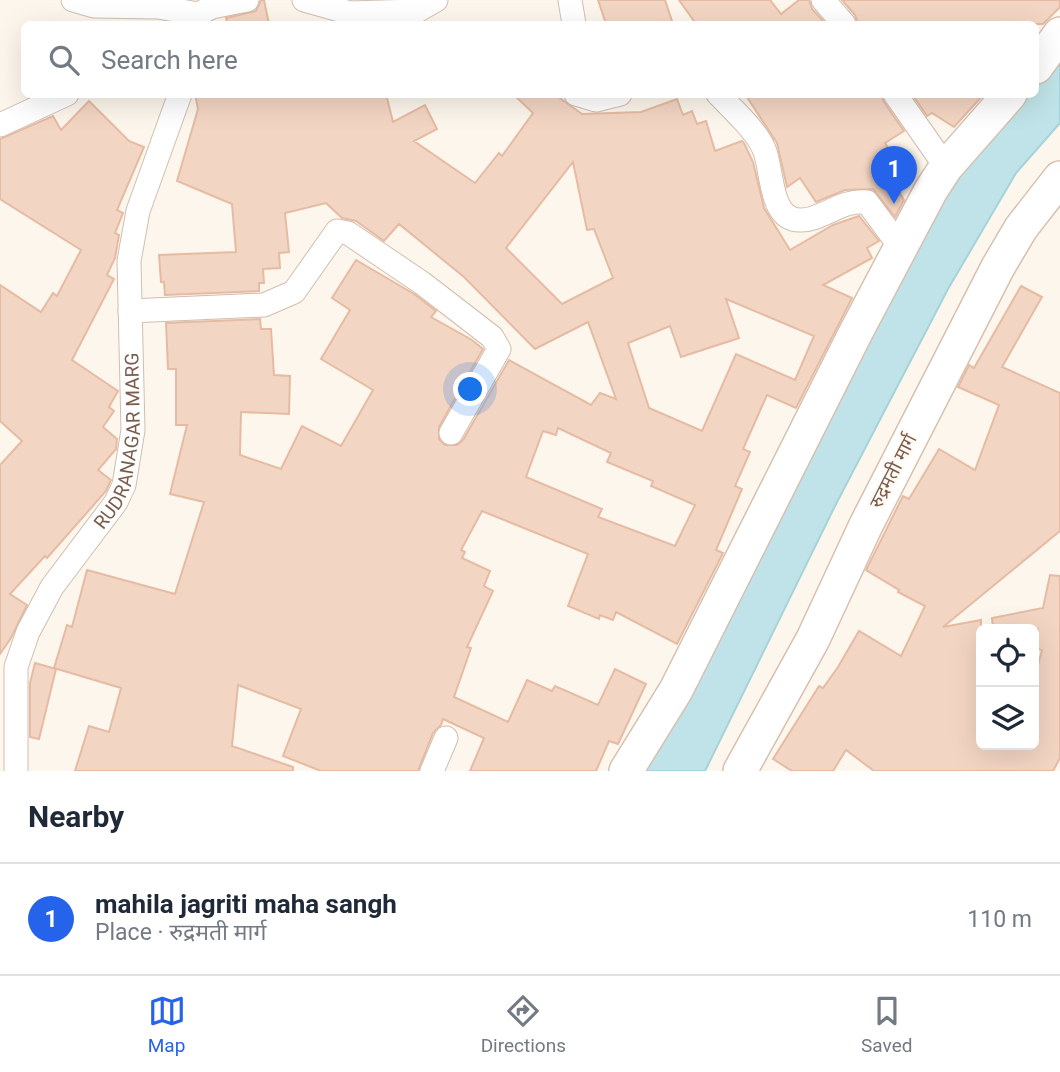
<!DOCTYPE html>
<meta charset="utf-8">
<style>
body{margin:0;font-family:Roboto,"Noto Sans Devanagari",sans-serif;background:#f6f6f7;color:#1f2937}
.controls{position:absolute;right:21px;bottom:21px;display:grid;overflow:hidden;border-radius:10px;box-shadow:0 7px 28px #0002}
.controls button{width:63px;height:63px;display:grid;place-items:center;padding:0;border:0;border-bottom:2px solid #e0e1e3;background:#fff;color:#1f2937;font:35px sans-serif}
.you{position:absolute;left:471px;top:390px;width:24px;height:24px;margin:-18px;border:5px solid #fff;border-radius:50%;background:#1a73e8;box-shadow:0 0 0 10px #1a73e833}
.badge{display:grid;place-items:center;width:46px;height:46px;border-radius:50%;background:#2563eb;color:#fff;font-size:23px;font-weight:700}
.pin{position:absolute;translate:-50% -58px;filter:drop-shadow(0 2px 4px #0008)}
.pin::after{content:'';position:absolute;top:37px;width:24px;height:21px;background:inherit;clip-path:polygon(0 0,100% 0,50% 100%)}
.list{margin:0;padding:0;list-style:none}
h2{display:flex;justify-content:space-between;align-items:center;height:91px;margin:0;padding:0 28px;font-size:30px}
h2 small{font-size:23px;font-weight:400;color:#747a83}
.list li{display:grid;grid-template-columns:46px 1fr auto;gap:21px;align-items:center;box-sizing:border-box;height:112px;padding:0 28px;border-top:2px solid #e0e1e3}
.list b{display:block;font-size:26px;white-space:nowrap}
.list p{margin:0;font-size:23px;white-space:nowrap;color:#747a83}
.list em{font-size:23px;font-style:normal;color:#747a83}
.icon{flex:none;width:38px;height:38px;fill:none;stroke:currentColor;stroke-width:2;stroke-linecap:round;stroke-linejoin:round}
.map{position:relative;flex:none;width:1060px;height:771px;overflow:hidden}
.search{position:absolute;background:#fff;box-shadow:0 7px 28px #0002;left:21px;right:21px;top:21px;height:77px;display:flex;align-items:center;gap:18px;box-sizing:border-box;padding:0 24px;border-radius:10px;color:#747a83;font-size:26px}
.sheet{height:203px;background:#fff}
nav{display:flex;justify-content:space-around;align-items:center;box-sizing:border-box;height:98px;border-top:2px solid #e0e1e3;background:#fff;font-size:19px;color:#747a83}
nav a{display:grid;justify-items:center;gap:4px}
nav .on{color:#2563eb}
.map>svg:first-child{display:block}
.water{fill:#bfe3e8;stroke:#a5d3da;stroke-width:2}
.building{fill:#f3d5c3;stroke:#e6bba3;stroke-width:2;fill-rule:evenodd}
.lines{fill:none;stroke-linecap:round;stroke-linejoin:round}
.street-casing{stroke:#d1beb0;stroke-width:25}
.secondary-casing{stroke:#d6c0b0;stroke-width:36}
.street{stroke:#fff;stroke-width:23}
.secondary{stroke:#fff;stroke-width:33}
.labels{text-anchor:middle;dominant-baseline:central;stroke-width:5;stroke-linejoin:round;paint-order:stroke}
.street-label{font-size:19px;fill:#7a5c4d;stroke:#fffaf3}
</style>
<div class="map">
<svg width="1060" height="771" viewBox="0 0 1060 771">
<rect width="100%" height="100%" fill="#fdf6ec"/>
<!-- water -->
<path class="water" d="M 1060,58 L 1060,123 L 1016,173 L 948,289 L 835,506 L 705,771 L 641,771 L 944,197 L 987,140 L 1030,95 L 1036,94 L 1036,88 Z"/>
<!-- building -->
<g class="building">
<path d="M 261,0 L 264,0 L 269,24 L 228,24 L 226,18 L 256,11 Z"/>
<path d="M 598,0 L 665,0 L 673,24 L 606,24 Z"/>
<path d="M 679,0 L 770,0 L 781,14 L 799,0 L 809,0 L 812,9 L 826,24 L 696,24 Z"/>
<path d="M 842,0 L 1060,0 L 1060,7 L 1043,24 L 858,24 L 855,15 Z"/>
<path d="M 195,94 L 386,94 L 393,122 L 425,105 L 437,129 L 414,141 L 475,183 L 499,153 L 502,156 L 533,113 L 513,94 L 554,94 L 582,114 L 641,112 L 677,99 L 683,115 L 692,111 L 697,124 L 706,121 L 715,151 L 742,141 L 744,143 L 753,162 L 764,208 L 790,250 L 833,225 L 859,216 L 879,241 L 867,248 L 872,258 L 823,285 L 852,298 L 796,408 L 767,395 L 743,449 L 750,452 L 735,486 L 742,489 L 716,550 L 723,553 L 677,644 L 616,612 L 613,620 L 600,615 L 599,619 L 568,606 L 588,554 L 482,511 L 461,550 L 465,552 L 462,558 L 490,571 L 484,586 L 493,591 L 467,647 L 471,648 L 454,697 L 508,722 L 527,680 L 552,691 L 555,686 L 598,705 L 615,669 L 646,684 L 618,744 L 609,741 L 596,771 L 470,771 L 484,738 L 443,719 L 441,725 L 433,733 L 418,771 L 321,771 L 283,756 L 301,709 L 238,685 L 232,746 L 293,767 L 293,771 L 75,771 L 89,726 L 109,732 L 121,688 L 54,668 L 67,625 L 72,627 L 87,570 L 175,594 L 204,502 L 170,494 L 187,425 L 176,425 L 176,369 L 168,369 L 166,323 L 260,319 L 261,329 L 271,329 L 274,375 L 290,376 L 289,414 L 241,412 L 240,455 L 281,469 L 302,426 L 341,446 L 373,390 L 321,359 L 350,310 L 332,298 L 356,260 L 414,294 L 436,311 L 431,317 L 472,340 L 483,349 L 439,427 L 439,439 L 445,445 L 457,445 L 463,440 L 509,360 L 591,405 L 600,393 L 616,399 L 588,322 L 535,349 L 464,277 L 399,224 L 384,241 L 356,221 L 342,218 L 326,203 L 285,213 L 289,252 L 279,253 L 280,268 L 263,269 L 264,283 L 259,283 L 259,291 L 165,295 L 164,282 L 161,282 L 159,255 L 236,252 L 232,204 L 177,181 L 198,109 ZM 573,162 L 587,230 L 594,229 L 613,278 L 562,304 L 506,248 ZM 726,299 L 814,336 L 795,380 L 736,354 L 702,431 L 649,408 L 628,343 L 670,326 L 681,357 L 739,338 ZM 558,428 L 611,453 L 607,462 L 653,481 L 651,486 L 695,505 L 675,546 L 598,517 L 602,509 L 526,477 L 543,431 L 556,435 Z"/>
<path d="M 745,94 L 881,94 L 884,102 L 904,131 L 885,143 L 896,160 L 884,168 L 904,200 L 895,217 L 873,189 L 845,190 L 816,202 L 800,178 L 787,187 L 777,143 Z"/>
<path d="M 912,94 L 984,94 L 954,127 L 932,113 L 927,116 Z"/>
<path d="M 89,101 L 129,141 L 144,147 L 117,210 L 123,213 L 115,233 L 119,235 L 115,258 L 107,275 L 114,279 L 72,360 L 118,391 L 109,407 L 114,411 L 103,427 L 117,439 L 116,449 L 98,470 L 111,480 L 106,491 L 47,558 L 45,556 L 10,594 L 27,605 L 11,638 L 0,654 L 0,465 L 22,441 L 0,421 L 0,285 L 41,312 L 53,293 L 57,296 L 81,250 L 0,199 L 0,139 L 53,116 L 61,130 Z"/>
<path d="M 1021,286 L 1042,297 L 1002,367 L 1060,393 L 1060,531 L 943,627 L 981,620 L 981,745 L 1034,745 L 1034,680 L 1042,650 L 1034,648 L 1038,629 L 993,629 L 992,618 L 1043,608 L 1050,575 L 1060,576 L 1060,758 L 1053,771 L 874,771 L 846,750 L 833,771 L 792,771 L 773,759 L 819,686 L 823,688 L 838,667 L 859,631 L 901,656 L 925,606 L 898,592 L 899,590 L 866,570 L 903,496 L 909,499 L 939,449 L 975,470 L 999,405 L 958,387 L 969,365 L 974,368 Z"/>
<path d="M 35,663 L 56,669 L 39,739 L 30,737 L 30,683 Z"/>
</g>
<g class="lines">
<defs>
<g id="street">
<path d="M 73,0 L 94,6 L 158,7 L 198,14"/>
<path d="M 304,0 L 350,13 L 417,11 L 436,0"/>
<path d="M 570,0 L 574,24"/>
<path d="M 823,0 L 844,24"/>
<path d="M 198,14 L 212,7 L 247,0"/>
<path d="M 576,94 L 596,100 L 620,94"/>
<path d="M 718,94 C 732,109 756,130 764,149 C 773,170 769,220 800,220 C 822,221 840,199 867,202 L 901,248"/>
<path d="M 895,94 L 946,167"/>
<path d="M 0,125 L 67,94"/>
<path d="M 130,311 L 264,305 L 294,292 L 337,231 L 348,233 L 422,283 L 492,337 L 499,349 L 451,433"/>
<path id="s1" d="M 16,771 L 16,667 L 28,632 L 52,587 L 116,502 L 124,485 L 133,430 L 129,261 L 138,211 L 180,94"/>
<path d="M 432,771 L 446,738"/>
</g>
<g id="secondary">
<path d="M 1036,67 L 1060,34"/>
<path d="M 626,771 L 676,690 L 856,332 L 931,190 L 946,167 L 1010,94"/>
<path d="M 740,771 L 813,639 L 866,525 L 998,267 L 1021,228 L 1060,178"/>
</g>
</defs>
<!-- street casing -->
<use href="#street" class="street-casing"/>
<!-- secondary casing -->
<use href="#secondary" class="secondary-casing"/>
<!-- street -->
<use href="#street" class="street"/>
<!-- secondary -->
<use href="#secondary" class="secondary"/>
</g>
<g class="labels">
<!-- street labels -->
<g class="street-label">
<text stroke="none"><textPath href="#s1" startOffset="359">RUDRANAGAR MARG</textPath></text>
<text transform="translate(893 471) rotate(-63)">रुद्रमती मार्ग</text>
</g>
</g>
</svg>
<div class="controls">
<button><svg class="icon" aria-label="locate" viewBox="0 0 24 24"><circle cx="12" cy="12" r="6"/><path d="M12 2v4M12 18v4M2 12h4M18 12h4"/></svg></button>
<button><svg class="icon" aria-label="layers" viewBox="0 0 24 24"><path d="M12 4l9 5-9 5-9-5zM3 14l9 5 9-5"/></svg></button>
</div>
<div class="you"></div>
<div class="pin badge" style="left:894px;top:204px">1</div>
<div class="search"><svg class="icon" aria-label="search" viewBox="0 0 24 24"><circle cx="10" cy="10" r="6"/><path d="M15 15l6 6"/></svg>Search here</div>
</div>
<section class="sheet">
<h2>Nearby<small></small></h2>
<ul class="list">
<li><span class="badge">1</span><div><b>mahila jagriti maha sangh</b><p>Place · रुद्रमती मार्ग</p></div><em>110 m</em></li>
</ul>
</section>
<nav>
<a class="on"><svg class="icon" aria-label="map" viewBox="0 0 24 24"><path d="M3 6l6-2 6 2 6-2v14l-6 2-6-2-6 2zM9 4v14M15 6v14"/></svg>Map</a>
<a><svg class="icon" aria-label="directions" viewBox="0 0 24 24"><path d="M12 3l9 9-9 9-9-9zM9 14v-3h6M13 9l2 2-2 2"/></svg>Directions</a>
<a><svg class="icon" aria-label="saved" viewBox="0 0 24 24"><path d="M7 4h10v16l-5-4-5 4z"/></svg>Saved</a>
</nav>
